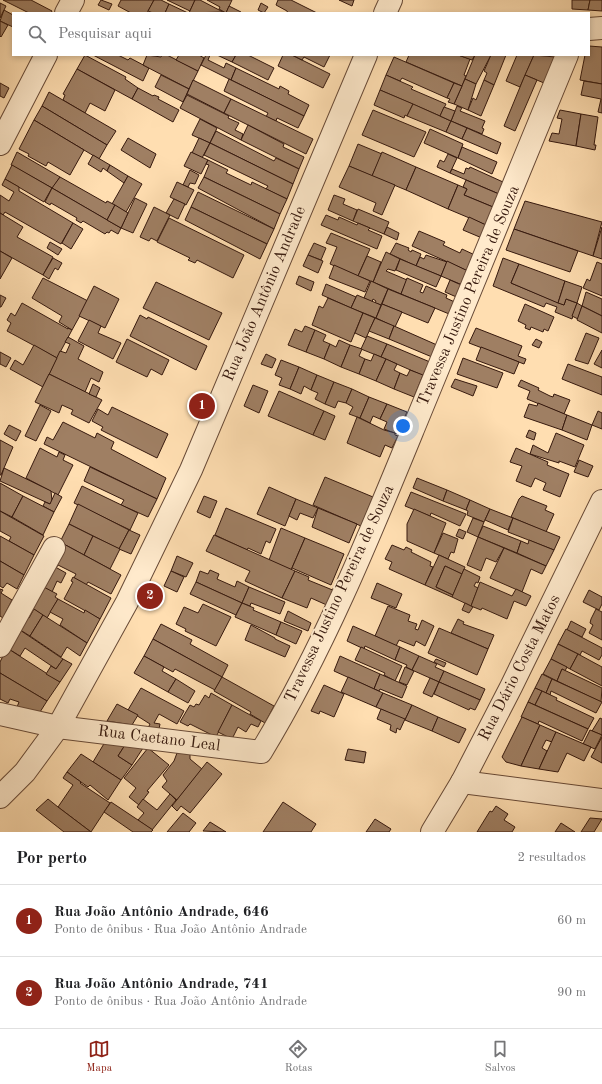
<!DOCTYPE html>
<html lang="pt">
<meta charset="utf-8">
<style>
body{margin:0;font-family:"Old Standard TT",serif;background:#f6f6f6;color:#202124}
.you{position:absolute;left:403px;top:426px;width:14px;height:14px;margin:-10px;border:3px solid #fff;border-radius:50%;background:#1a73e8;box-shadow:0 0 0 6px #1a73e833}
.badge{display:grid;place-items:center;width:26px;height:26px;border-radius:50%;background:#8f2418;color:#fff;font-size:13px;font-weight:700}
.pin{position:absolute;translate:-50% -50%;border:2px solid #fff;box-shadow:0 1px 4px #0006}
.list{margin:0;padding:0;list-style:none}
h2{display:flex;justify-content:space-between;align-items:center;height:52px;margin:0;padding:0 16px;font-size:17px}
h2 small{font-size:13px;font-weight:400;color:#757577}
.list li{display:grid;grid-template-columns:26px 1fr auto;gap:12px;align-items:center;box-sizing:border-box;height:72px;padding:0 16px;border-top:1px solid #e0e0e0}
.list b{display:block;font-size:15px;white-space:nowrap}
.list p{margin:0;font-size:13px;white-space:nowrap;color:#757577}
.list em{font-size:13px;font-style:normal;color:#757577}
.icon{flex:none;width:22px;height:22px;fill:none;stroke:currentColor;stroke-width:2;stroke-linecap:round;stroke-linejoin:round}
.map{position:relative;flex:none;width:602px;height:832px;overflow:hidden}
.search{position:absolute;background:#fff;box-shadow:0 2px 6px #0003;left:12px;right:12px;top:12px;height:44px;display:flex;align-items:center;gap:10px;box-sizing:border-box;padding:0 14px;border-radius:0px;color:#757577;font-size:15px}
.sheet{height:196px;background:#fff}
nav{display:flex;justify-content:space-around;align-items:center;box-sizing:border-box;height:56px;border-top:1px solid #e0e0e0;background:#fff;font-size:11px;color:#757577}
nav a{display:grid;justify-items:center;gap:2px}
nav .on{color:#8f2418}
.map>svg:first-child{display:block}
.building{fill:#9f7f63;stroke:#36190e}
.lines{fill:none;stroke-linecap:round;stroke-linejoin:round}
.minor-casing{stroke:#684a37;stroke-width:24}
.minor{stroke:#ffeacc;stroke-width:22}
.labels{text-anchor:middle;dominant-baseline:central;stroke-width:4;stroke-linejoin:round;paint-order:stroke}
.street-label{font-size:16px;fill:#36190e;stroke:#ffeacc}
</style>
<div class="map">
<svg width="602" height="832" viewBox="0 0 602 832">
<rect width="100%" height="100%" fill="#ffdeb1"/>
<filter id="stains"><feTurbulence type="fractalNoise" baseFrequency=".005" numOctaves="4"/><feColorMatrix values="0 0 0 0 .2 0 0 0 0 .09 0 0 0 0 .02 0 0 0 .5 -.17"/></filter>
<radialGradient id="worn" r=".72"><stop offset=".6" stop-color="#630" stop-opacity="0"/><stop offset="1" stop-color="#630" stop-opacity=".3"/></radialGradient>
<!-- building -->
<g class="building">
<path d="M 3,0 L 31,0 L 52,11 L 51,13 L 29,13 Z"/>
<path d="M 101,0 L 112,4 L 109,10 L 98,5 Z"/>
<path d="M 121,0 L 154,0 L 147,13 L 131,13 L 118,6 Z"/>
<path d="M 154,0 L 161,0 L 169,4 L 165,13 L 153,13 L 148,11 Z"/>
<path d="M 167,0 L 195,0 L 190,11 Z"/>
<path d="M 195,0 L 200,0 L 223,12 L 189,13 Z"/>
<path d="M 207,0 L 232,0 L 226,13 L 219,9 L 220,7 Z"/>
<path d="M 278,0 L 291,0 L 317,13 L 288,13 L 287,11 L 276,5 Z"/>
<path d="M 339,0 L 354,0 L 352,6 Z"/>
<path d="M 572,0 L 590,0 L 588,10 L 572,9 Z"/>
<path d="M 590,0 L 602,0 L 602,11 L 588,10 Z"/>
<path d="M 0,3 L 6,6 L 0,18 Z"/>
<path d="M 261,3 L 268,7 L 264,13 L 258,10 Z"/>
<path d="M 169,4 L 188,13 L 165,13 Z"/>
<path d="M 229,6 L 241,12 L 240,13 L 226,13 Z"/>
<path d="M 4,10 L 13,15 L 13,27 L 0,21 Z"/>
<path d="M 0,21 L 8,25 L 1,37 L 0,36 Z"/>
<path d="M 589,46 L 602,47 L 602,84 L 580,80 L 585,55 L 589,55 Z"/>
<path d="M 85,55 L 126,77 L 125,79 L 138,88 L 132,99 L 77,69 Z"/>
<path d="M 93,55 L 118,55 L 128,60 L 130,58 L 149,68 L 143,81 Z"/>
<path d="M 147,55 L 161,57 L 162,55 L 167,55 L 198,71 L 189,89 L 143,65 Z"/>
<path d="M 179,55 L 199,55 L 204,58 L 198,71 L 176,60 Z"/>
<path d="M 206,55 L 210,55 L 208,60 L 224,68 L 226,63 L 236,68 L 231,80 L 201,65 Z"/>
<path d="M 217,55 L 236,55 L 232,62 Z"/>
<path d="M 236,55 L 248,55 L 274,68 L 268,80 L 232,62 Z"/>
<path d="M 283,55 L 292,55 L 330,74 L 323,88 L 278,66 Z"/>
<path d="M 292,55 L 330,55 L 324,67 L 304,57 L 302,60 Z"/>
<path d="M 409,55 L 458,55 L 470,59 L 464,75 L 466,76 L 462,86 L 406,62 Z"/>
<path d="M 458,55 L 475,55 L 472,60 Z"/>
<path d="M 475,55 L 491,55 L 476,84 L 465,79 Z"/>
<path d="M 491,55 L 506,55 L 494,85 L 484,80 L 487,73 L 484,71 Z"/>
<path d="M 517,55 L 534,55 L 520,87 L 506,81 Z"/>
<path d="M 534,55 L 555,57 L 544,83 L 525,75 Z"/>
<path d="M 394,57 L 454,83 L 447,98 L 402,78 L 400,81 L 386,75 Z"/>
<path d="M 236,68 L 279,89 L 280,86 L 289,91 L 288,94 L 309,105 L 304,116 L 231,80 Z"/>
<path d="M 77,69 L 115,90 L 105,111 L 90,103 L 85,113 L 63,100 L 65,95 L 63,94 Z"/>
<path d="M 161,75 L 189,89 L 183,102 L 155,87 Z"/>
<path d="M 386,75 L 413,87 L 411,89 L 446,104 L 440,116 L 380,90 Z"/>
<path d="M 525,75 L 537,80 L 515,131 L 504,126 Z"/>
<path d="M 229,79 L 304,116 L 298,128 L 277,118 L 276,121 L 266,117 L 268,113 L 224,91 Z"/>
<path d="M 465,79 L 476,84 L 468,110 L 454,104 Z"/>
<path d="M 193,80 L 231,99 L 224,113 L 187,94 Z"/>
<path d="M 484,80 L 494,85 L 481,116 L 468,110 L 473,98 L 476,100 Z"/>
<path d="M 584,81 L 602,84 L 602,113 L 598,112 L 601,99 L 581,95 Z"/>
<path d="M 0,83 L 9,88 L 4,98 L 0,96 Z"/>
<path d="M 454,83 L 462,86 L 454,104 L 448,102 L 450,99 L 447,98 Z"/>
<path d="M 138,88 L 153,96 L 154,95 L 159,97 L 158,99 L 179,110 L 173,122 L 132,99 Z"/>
<path d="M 380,90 L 413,104 L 407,116 L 405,115 L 404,118 L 374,105 Z"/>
<path d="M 49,92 L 116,131 L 107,145 L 42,106 Z"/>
<path d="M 187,95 L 229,116 L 228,118 L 239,123 L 235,130 L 243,134 L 241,140 L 180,108 Z"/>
<path d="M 231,99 L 313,139 L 306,154 L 224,113 Z"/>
<path d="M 413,104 L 451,121 L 446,132 L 407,116 Z"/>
<path d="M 42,106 L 107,145 L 99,159 L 34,120 Z"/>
<path d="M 457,106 L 462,108 L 460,111 L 485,121 L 482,128 L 484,129 L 482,134 L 451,121 Z"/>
<path d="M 444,107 L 455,111 L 451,121 L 440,116 Z"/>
<path d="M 373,110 L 426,132 L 414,157 L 362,135 Z"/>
<path d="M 560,110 L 581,114 L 576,146 L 549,141 L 552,133 L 559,134 L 562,119 L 557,118 Z"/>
<path d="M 581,114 L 598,117 L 594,145 L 596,145 L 595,150 L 576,146 Z"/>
<path d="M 200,119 L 217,128 L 210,143 L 192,135 Z"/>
<path d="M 34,120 L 84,150 L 70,175 L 48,162 L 46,166 L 28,156 L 29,154 L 19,149 Z"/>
<path d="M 451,121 L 467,128 L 462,139 L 446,132 Z"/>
<path d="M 248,125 L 284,144 L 283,147 L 304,157 L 299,169 L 241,140 Z"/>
<path d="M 467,128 L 501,143 L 497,154 L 462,139 Z"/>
<path d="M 430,129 L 463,144 L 458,158 L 424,143 Z"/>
<path d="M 216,131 L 274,161 L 276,158 L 299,169 L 293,184 L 210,143 Z"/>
<path d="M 128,138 L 156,154 L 150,168 L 121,150 Z"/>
<path d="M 199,138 L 210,143 L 202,158 L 192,153 Z"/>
<path d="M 210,143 L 293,184 L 287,199 L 266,189 L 268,186 L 204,155 Z"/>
<path d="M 358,144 L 382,154 L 372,176 L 349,166 Z"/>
<path d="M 462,147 L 497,162 L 492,174 L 458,158 Z"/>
<path d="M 17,152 L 60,177 L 54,186 L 52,188 L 11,165 Z"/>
<path d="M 191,152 L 208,160 L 201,174 L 184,166 Z"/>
<path d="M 382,152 L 416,167 L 406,190 L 372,176 Z"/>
<path d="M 448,154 L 457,158 L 450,173 L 437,167 L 440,160 L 444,162 Z"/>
<path d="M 93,155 L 110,165 L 107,171 L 103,168 L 101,172 L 88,164 Z"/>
<path d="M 208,160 L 228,170 L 226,173 L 251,185 L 252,182 L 287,199 L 280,214 L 204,177 L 209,165 L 206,164 Z"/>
<path d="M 12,165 L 52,188 L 44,202 L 5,179 Z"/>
<path d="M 110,165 L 128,176 L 124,183 L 107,171 Z"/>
<path d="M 349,166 L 395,185 L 382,215 L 373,211 L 376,203 L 339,187 Z"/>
<path d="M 416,167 L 458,185 L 448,209 L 406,190 Z"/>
<path d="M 470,167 L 503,182 L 499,194 L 450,173 L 452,169 L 464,174 L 466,168 L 469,169 Z"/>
<path d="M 190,170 L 199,175 L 195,184 L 190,183 L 188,187 L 183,185 Z"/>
<path d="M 128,176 L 142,184 L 126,212 L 112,204 Z"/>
<path d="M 60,177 L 106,203 L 107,201 L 115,205 L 107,220 L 52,188 Z"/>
<path d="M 204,177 L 280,214 L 274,229 L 198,188 Z"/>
<path d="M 5,179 L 19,187 L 19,191 L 73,223 L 61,244 L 5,212 L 3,215 L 0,213 L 0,195 L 9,201 L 14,192 L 2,185 Z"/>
<path d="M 466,180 L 499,194 L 493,207 L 464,195 L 467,189 L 463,187 Z"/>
<path d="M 177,182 L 194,190 L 186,205 L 170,197 Z"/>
<path d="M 458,185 L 467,189 L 464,195 L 493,207 L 486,225 L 448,209 Z"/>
<path d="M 52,188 L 121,228 L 118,234 L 111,230 L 109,233 L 107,232 L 105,234 L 83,221 L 81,223 L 76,220 L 77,218 L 51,203 L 50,205 L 45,202 Z"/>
<path d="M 198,192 L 274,229 L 267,244 L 191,207 Z"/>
<path d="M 334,195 L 345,199 L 343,204 L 357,210 L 353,221 L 328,210 Z"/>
<path d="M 135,198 L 147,204 L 133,233 L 121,228 Z"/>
<path d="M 174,199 L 185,204 L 178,219 L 166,213 Z"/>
<path d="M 525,201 L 602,222 L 593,256 L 514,229 Z"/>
<path d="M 115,205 L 128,213 L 121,228 L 107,220 Z"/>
<path d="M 154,207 L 170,215 L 157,241 L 151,238 L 149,241 L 140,237 Z"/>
<path d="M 191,207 L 267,244 L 260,259 L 185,220 Z"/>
<path d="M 358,209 L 389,222 L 384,234 L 353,221 Z"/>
<path d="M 0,213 L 23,227 L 17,237 L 53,257 L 43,275 L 0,251 Z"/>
<path d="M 326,215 L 338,220 L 339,217 L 357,225 L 358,223 L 370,228 L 368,230 L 382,236 L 377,249 L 321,225 Z"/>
<path d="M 469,217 L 486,225 L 482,238 L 463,230 Z"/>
<path d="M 169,218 L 244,255 L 233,278 L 197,260 L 195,263 L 188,260 L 190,258 L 157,242 Z"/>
<path d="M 73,223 L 83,229 L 71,249 L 62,243 Z"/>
<path d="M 387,227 L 399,233 L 397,240 L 384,234 Z"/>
<path d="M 602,227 L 602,259 L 593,256 Z"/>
<path d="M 514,229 L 578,251 L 570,272 L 506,250 Z"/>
<path d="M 419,231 L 445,242 L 443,245 L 460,253 L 462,249 L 477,256 L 470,272 L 412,246 Z"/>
<path d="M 331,233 L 370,249 L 358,276 L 330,264 L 337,247 L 326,243 Z"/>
<path d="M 50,242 L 62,249 L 58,255 L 47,248 Z"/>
<path d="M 314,243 L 326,248 L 321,260 L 308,255 Z"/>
<path d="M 396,243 L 409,248 L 408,250 L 411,252 L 412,250 L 421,254 L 416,266 L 390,254 Z"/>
<path d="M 0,251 L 12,258 L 0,279 Z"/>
<path d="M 386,252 L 400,259 L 395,271 L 388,269 L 386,271 L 407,280 L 401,294 L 373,282 Z"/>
<path d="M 308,255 L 323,261 L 318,273 L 303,266 Z"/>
<path d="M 426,255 L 447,262 L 441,276 L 416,266 L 420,257 L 424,259 Z"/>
<path d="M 367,256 L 381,262 L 373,282 L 358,276 Z"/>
<path d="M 53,258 L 62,263 L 58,270 L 55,268 L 49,279 L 43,275 Z"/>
<path d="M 503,258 L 519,264 L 511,283 L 564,305 L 566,299 L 577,303 L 572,319 L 555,312 L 557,307 L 546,303 L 544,307 L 493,286 Z"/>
<path d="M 400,259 L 441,276 L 436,287 L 396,270 Z"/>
<path d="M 447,261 L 470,272 L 467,287 L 441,276 Z"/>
<path d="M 597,262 L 602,264 L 602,296 L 583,288 L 587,279 L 590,281 Z"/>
<path d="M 519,264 L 565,281 L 558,303 L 511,283 Z"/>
<path d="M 334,265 L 370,281 L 365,292 L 329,278 Z"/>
<path d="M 299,276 L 314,282 L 311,291 L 296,284 Z"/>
<path d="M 43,278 L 88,301 L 72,330 L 59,322 L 62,316 L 32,298 Z"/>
<path d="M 407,278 L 423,285 L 420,292 L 423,293 L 426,286 L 447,295 L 446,298 L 459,304 L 454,316 L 401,294 Z"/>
<path d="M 450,280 L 466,287 L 461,299 L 445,292 Z"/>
<path d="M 371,281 L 388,289 L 381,305 L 375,303 L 376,301 L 373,299 L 372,302 L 364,298 Z"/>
<path d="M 565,281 L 582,287 L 577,303 L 566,299 L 564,305 L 558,303 Z"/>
<path d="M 156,282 L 222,313 L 209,340 L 143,308 Z"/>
<path d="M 326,284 L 356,297 L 351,308 L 322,295 Z"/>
<path d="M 94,286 L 119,299 L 105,328 L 79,316 Z"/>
<path d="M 388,289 L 435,308 L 428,323 L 382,304 Z"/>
<path d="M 586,292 L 602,299 L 602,316 L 582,306 Z"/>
<path d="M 0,295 L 6,298 L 1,307 L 0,307 Z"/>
<path d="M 357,295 L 381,305 L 376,318 L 351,308 Z"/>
<path d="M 328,298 L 363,313 L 351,342 L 312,325 L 319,306 L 323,308 Z"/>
<path d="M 22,303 L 68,329 L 68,328 L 72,330 L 57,358 L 7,331 L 11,323 L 7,320 L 11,313 L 15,316 Z"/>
<path d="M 577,303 L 582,306 L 578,319 L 572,316 Z"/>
<path d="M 382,304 L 402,312 L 395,327 L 376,318 Z"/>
<path d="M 525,304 L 554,317 L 548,331 L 544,329 L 543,332 L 531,327 L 530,330 L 525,328 L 526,325 L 518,321 Z"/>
<path d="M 582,306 L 602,316 L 602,333 L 577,320 Z"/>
<path d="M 363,313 L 375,318 L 366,338 L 355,333 Z"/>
<path d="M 140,315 L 147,319 L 148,317 L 207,346 L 196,370 L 130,336 Z"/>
<path d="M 375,318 L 394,326 L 389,339 L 369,331 Z"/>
<path d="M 89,320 L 101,326 L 98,333 L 121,343 L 113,359 L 78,341 Z"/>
<path d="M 305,326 L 315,330 L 306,352 L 288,345 L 295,329 L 302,332 Z"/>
<path d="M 394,326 L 437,345 L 432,357 L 389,339 Z"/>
<path d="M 476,328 L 522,346 L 518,356 L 526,359 L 524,364 L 469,343 Z"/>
<path d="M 315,330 L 326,335 L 323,341 L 330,344 L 324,359 L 306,352 Z"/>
<path d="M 586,333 L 599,338 L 588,364 L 575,360 Z"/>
<path d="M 367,336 L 387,344 L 381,357 L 361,349 Z"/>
<path d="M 68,337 L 84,346 L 78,359 L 103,372 L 99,382 L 91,378 L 85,392 L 49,374 L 60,351 L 66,353 L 70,344 L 65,342 Z"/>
<path d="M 127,339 L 169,360 L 162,375 L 151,369 L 147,377 L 116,362 Z"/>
<path d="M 536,339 L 542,342 L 539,348 L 532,345 Z"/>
<path d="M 339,340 L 350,345 L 341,367 L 324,359 L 330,344 L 336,347 Z"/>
<path d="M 387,344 L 430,362 L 424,376 L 381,357 Z"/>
<path d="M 34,345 L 57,358 L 43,387 L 10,369 L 15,360 L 23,365 Z"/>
<path d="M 350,345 L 362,349 L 359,356 L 365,359 L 359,374 L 341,367 Z"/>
<path d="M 481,347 L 519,362 L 514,374 L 476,360 Z"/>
<path d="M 602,350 L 602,368 L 594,364 Z"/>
<path d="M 0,352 L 11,358 L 6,367 L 0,364 Z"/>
<path d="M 266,354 L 276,359 L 272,368 L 261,364 Z"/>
<path d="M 374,354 L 386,359 L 376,381 L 359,374 L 365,359 L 371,361 Z"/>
<path d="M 463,358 L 503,373 L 497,388 L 457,374 Z"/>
<path d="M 386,359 L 397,364 L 394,370 L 400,373 L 394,389 L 376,381 Z"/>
<path d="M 281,360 L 299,367 L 290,389 L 279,385 L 282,378 L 275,375 Z"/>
<path d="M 568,364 L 602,377 L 602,395 L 562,379 Z"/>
<path d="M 299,367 L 317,375 L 311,390 L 304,386 L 301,394 L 290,389 Z"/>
<path d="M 410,370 L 423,375 L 414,397 L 394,389 L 400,373 L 407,376 Z"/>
<path d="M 49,374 L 102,400 L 89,423 L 71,414 L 73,410 L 62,405 L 59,413 L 35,402 Z"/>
<path d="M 317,375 L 334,382 L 325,404 L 315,399 L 318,393 L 311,390 Z"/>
<path d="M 455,379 L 477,386 L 473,396 L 451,387 Z"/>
<path d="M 521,380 L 539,388 L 538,390 L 550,396 L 553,397 L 554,394 L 570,400 L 564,414 L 527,399 L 530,391 L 518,386 Z"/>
<path d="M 334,382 L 352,389 L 346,403 L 338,401 L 335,408 L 325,404 Z"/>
<path d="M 93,384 L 100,388 L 96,397 L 89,394 Z"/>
<path d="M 253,385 L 268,391 L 259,413 L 244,406 Z"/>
<path d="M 352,389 L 369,397 L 360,418 L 349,414 L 353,407 L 346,403 Z"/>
<path d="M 279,391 L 324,411 L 313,435 L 268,416 Z"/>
<path d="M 369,397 L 387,404 L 380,419 L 373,416 L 370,423 L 360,418 Z"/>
<path d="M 538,403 L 567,415 L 562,430 L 524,417 L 529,404 L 537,406 Z"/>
<path d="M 387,404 L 407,412 L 397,434 L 384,429 L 387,422 L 380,419 Z"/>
<path d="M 40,405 L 51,411 L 36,441 L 25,436 Z"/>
<path d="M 112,407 L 168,434 L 157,458 L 101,430 L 103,427 L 92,421 L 98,409 L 108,415 Z"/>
<path d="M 324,411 L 335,416 L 325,440 L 313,435 Z"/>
<path d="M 598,411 L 602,413 L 602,429 L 592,425 Z"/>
<path d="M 567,415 L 592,425 L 587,440 L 562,430 Z"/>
<path d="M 357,417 L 384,430 L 395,433 L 395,435 L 398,436 L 392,448 L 385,445 L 380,457 L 347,443 Z"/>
<path d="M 63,422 L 95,438 L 97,433 L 114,442 L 111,449 L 166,478 L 157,499 L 44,444 L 47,437 L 53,440 Z"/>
<path d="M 9,425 L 21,431 L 16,441 L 4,434 Z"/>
<path d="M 529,430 L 536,433 L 534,440 L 526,437 Z"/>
<path d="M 556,433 L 584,445 L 575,467 L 559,461 L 559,463 L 530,454 L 533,445 L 548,453 Z"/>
<path d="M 0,440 L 13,447 L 1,475 L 0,475 Z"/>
<path d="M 40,448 L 57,457 L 59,452 L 65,455 L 63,460 L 73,465 L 58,495 L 26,478 Z"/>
<path d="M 516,448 L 548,462 L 547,465 L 569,474 L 560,497 L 543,490 L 546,483 L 535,478 L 531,487 L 516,481 L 522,466 L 510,462 Z"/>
<path d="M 579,460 L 593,466 L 588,477 L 574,472 Z"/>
<path d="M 90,467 L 157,499 L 148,517 L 121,505 L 124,500 L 84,481 Z"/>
<path d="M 4,468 L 51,491 L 52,501 L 50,504 L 0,481 Z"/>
<path d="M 325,477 L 373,497 L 361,526 L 313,505 Z"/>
<path d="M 417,478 L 447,490 L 443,501 L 413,488 Z"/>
<path d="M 0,483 L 23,496 L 12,517 L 0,511 Z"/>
<path d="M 82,486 L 138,513 L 130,530 L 74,503 Z"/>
<path d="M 269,487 L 296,499 L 285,526 L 257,514 Z"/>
<path d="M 447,490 L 470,500 L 466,510 L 443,501 Z"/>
<path d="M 411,492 L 466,514 L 460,526 L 431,513 L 430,516 L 405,506 Z"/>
<path d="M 55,493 L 62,497 L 54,512 L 43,506 L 45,502 L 50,504 Z"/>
<path d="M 23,496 L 54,512 L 43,535 L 12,517 Z"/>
<path d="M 204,496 L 217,501 L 210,518 L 197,512 Z"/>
<path d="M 522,496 L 547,506 L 545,510 L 554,514 L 546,532 L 511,517 L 519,499 Z"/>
<path d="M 296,499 L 318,508 L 313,518 L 300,513 L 297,520 L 289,516 Z"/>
<path d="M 470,500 L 490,509 L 484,522 L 467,515 L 468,511 L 466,510 Z"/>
<path d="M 78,504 L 129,530 L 119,549 L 69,524 Z"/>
<path d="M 226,508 L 276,529 L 270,543 L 266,541 L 261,554 L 248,548 L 247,550 L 215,535 Z"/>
<path d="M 318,508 L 357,524 L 349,543 L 312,527 Z"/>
<path d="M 414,509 L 446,523 L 434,553 L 407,541 L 407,524 Z"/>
<path d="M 490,509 L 513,518 L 508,530 L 485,520 Z"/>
<path d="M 0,511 L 44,536 L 34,555 L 9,541 L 11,537 L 0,531 Z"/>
<path d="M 473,518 L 484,522 L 478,537 L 467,532 Z"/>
<path d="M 513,518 L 560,537 L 554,550 L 508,532 Z"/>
<path d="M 69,524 L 93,536 L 84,555 L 60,542 Z"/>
<path d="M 483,526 L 521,541 L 517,553 L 478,537 Z"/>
<path d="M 281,528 L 305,538 L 291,570 L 269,560 Z"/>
<path d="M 459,529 L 466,532 L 463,539 L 456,536 Z"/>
<path d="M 129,530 L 140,535 L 131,554 L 119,549 Z"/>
<path d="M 443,533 L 458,539 L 454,553 L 451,552 L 448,559 L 434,553 Z"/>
<path d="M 214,535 L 295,571 L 282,598 L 245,581 L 250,571 L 206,551 Z"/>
<path d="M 0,536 L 34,555 L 24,575 L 0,561 Z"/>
<path d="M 93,536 L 120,549 L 110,569 L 84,555 Z"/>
<path d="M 478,537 L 504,548 L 496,562 L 486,558 L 481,571 L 467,565 Z"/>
<path d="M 305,538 L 344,554 L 331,585 L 292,568 Z"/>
<path d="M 529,540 L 554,550 L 546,566 L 517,553 L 521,541 L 528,544 Z"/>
<path d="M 60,542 L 121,575 L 111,594 L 88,582 L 86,585 L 74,578 L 76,574 L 58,565 L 56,568 L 50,564 Z"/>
<path d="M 392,545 L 404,550 L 406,547 L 412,550 L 411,552 L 431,562 L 430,566 L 433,567 L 425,585 L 389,569 L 392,562 L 385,559 Z"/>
<path d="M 504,548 L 546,566 L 542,574 L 531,569 L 522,592 L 490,578 Z"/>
<path d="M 439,555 L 465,567 L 462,574 L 445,566 L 436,587 L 453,595 L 452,597 L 425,585 Z"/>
<path d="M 177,556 L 193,563 L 186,577 L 171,571 Z"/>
<path d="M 0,561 L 24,575 L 17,589 L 7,583 L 3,588 L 0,586 Z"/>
<path d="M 50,564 L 66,573 L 61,583 L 57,581 L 52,592 L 40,585 Z"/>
<path d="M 445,566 L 462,574 L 453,595 L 436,587 Z"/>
<path d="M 464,569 L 480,577 L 478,583 L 476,582 L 474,586 L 478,588 L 471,606 L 452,597 Z"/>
<path d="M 210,570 L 219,574 L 217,579 L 235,587 L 237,581 L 249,587 L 242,603 L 196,582 L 200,571 L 208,574 Z"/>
<path d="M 171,571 L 184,577 L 177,592 L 164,586 Z"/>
<path d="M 295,571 L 309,577 L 308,580 L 335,591 L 329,606 L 311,598 L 307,608 L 282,598 Z"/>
<path d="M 73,577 L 111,598 L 100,619 L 64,599 L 73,582 L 71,581 Z"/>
<path d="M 196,582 L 242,603 L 236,615 L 190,594 Z"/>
<path d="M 480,582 L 512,596 L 516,589 L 531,596 L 526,606 L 514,601 L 507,619 L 482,608 L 481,610 L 471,606 Z"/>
<path d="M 377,583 L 402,594 L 396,608 L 371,598 Z"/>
<path d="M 40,585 L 57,594 L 55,597 L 58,599 L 47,618 L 29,606 Z"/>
<path d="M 249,587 L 285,602 L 280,614 L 251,603 L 250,606 L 242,603 Z"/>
<path d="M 0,589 L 3,590 L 1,593 L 12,600 L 3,618 L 0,616 Z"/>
<path d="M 589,590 L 602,597 L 602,604 L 599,610 L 583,602 Z"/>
<path d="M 58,599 L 84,613 L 85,610 L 100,619 L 87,643 L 60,625 L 63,619 L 50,612 Z"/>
<path d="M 242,603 L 254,608 L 253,610 L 281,622 L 276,635 L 235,617 Z"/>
<path d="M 465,603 L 473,607 L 469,613 L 462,610 Z"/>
<path d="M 203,604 L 231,617 L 216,646 L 185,631 L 186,629 L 176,624 L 184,607 L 198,613 Z"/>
<path d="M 388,606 L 410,615 L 408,621 L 417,624 L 415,629 L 418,630 L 422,620 L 434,626 L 425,646 L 416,641 L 414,646 L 399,640 L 396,646 L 375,636 Z"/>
<path d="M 34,609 L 43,615 L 30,636 L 17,628 L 24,615 L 29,618 Z"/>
<path d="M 596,609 L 602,612 L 602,640 L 589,633 L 593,625 L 590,623 L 591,619 Z"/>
<path d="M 288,611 L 311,623 L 308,631 L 284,621 Z"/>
<path d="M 43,615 L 87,643 L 80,656 L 67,647 L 61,657 L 30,636 Z"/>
<path d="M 458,619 L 464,622 L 463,624 L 494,635 L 488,649 L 451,633 Z"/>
<path d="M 571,621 L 586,629 L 582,637 L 567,630 Z"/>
<path d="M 281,622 L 302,631 L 296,644 L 276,635 Z"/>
<path d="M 161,624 L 192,640 L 190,644 L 228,665 L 222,677 L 153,639 Z"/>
<path d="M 251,625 L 275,638 L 275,639 L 290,646 L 285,657 L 245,640 Z"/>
<path d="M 353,626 L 400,647 L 395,660 L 365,646 L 364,649 L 347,641 Z"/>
<path d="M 17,628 L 63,659 L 56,669 L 25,648 L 20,656 L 7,648 Z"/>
<path d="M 439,628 L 488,649 L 477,675 L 428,653 Z"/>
<path d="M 566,629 L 602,648 L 602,655 L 599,660 L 582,651 L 580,655 L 558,644 Z"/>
<path d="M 153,639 L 222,677 L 215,690 L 175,669 L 173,672 L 144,656 Z"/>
<path d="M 558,644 L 578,654 L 570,669 L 551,659 Z"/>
<path d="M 361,647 L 402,666 L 395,681 L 384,675 L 385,673 L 355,660 Z"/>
<path d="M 400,647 L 419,656 L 412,670 L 406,667 L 407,665 L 395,660 Z"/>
<path d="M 7,648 L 60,682 L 47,701 L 0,673 L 0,662 Z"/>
<path d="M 578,654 L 602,667 L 602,686 L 570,669 Z"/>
<path d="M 144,656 L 164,667 L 162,671 L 176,679 L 168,692 L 134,673 Z"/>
<path d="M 340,656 L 380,674 L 374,689 L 334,671 Z"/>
<path d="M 419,656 L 437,664 L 435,667 L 444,671 L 439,682 L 412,670 Z"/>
<path d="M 63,659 L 72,664 L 60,682 L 46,674 L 51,666 L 56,669 Z"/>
<path d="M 436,659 L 446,663 L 444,667 L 434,662 Z"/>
<path d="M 551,659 L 567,667 L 565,671 L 562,669 L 557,681 L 543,674 Z"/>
<path d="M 405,667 L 414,671 L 407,685 L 399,682 Z"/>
<path d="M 562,669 L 602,688 L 601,702 L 557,681 Z"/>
<path d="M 444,671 L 485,689 L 480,700 L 439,682 Z"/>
<path d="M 0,673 L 47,701 L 40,712 L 17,707 L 19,702 L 10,699 L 8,703 L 0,699 Z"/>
<path d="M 380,674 L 407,686 L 402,698 L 380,689 L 379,691 L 374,689 Z"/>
<path d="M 542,674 L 552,679 L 546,693 L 535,688 Z"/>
<path d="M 222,677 L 274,706 L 265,723 L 250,714 L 251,712 L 214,691 Z"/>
<path d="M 348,677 L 383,693 L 376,707 L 341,692 Z"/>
<path d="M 430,678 L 439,682 L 432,697 L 423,693 Z"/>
<path d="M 176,679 L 195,691 L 188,703 L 168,692 Z"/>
<path d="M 552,679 L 602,702 L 596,713 L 551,691 L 550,695 L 546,693 Z"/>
<path d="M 439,682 L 480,700 L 475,710 L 470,708 L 469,710 L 434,694 Z"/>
<path d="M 324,685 L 344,694 L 334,717 L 320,711 L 319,714 L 311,711 Z"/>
<path d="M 141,688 L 184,711 L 177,724 L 159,714 L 154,723 L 160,724 L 159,729 L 148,728 L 150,724 L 128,710 Z"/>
<path d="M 535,688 L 542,691 L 535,705 L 528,702 Z"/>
<path d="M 542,691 L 557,698 L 556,700 L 594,718 L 588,729 L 535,705 Z"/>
<path d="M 211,693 L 232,705 L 216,737 L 190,724 L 188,726 L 180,722 L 190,705 L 194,707 L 196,704 L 199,705 L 205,695 L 209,698 Z"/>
<path d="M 383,693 L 412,705 L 405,720 L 376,707 Z"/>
<path d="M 528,702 L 588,729 L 582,741 L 539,721 L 538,724 L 521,717 Z"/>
<path d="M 117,704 L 138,715 L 132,725 L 107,721 Z"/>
<path d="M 232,705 L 261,721 L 258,727 L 251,724 L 246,732 L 238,727 L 232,739 L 218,732 Z"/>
<path d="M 412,705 L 438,717 L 432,731 L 405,720 Z"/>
<path d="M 381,709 L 405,719 L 400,730 L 397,728 L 396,733 L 390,730 L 391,725 L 377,719 Z"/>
<path d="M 438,717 L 466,729 L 459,743 L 432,731 Z"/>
<path d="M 522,717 L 540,725 L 521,766 L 506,762 L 502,757 Z"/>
<path d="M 600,718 L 602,719 L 602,735 L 592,731 Z"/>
<path d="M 540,725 L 556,732 L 552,742 L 546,740 L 542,748 L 547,751 L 539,769 L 521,766 Z"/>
<path d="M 590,730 L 602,735 L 595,749 L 583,744 Z"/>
<path d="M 556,732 L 591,747 L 584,761 L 567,753 L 558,772 L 539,769 Z"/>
<path d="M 602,737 L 602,763 L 591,757 Z"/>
<path d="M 105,742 L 125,745 L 118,756 L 132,765 L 121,780 L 93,762 Z"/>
<path d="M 125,745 L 143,748 L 132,765 L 118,756 Z"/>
<path d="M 148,748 L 169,765 L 147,791 L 149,792 L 139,805 L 129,797 L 136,788 L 124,778 Z"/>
<path d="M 348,749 L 366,752 L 364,763 L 345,760 Z"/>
<path d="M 177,753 L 190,754 L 190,759 L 202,769 L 177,800 L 162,787 L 167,781 L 163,775 L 174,761 Z"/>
<path d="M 81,754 L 121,780 L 108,800 L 90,785 L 88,787 L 67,772 Z"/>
<path d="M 207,762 L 222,774 L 190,813 L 181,806 L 177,811 L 172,806 Z"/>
<path d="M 67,772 L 81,782 L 80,783 L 110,803 L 91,832 L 58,807 L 73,785 L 63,778 Z"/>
<path d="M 170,794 L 176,800 L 152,830 L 138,820 L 144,813 L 137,807 L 143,799 L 157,810 Z"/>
<path d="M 48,799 L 58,807 L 91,832 L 64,832 L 36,810 Z"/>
<path d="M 111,802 L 153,830 L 151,832 L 133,832 L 104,812 Z"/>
<path d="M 283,802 L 316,824 L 311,832 L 263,832 Z"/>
<path d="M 496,806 L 508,814 L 504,820 L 515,827 L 512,832 L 477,832 L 490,811 L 492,812 Z"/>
<path d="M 183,813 L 196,823 L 189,832 L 167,832 Z"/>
<path d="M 590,818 L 602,819 L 594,832 L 581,832 Z"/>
<path d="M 375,819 L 391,829 L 389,832 L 366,832 Z"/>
<path d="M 210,822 L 226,832 L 203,831 Z"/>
<path d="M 561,823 L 575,832 L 555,832 Z"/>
</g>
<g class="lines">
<defs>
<g id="minor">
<path d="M 66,13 L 73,0"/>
<path d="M 385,13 L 391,0"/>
<path d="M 589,29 L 602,28"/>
<path d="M 0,144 L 46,55"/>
<path d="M 0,646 L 54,548"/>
<path d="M 0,714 L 58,727 L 261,752 C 323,650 369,537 414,427 C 466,303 517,179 567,55"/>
<path d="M 462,782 L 602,800"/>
<path d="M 0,797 L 25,772 L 58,727 L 127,602 L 191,470 L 366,55"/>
<path d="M 432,832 L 462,782 L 511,687 L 602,501"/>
</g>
</defs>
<!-- minor casing -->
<use href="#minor" class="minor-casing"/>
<!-- minor -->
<use href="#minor" class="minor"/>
</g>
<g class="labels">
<!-- street labels -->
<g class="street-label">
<text transform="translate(265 294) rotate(-67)">Rua João Antônio Andrade</text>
<text transform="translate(469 296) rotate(-67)">Travessa Justino Pereira de Souza</text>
<text transform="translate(340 594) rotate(-65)">Travessa Justino Pereira de Souza</text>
<text transform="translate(520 668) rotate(-63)">Rua Dário Costa Matos</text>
<text transform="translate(159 739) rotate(7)">Rua Caetano Leal</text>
</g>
</g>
<rect width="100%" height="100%" filter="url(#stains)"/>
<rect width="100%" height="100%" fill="url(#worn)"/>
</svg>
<div class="you"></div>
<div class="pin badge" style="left:202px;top:406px">1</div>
<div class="pin badge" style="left:150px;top:596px">2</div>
<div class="search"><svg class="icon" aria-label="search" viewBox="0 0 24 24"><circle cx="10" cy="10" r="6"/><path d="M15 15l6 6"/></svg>Pesquisar aqui</div>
</div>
<section class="sheet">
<h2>Por perto<small>2 resultados</small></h2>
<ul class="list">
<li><span class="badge">1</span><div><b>Rua João Antônio Andrade, 646</b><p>Ponto de ônibus · Rua João Antônio Andrade</p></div><em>60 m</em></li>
<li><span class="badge">2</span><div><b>Rua João Antônio Andrade, 741</b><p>Ponto de ônibus · Rua João Antônio Andrade</p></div><em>90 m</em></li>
</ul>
</section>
<nav>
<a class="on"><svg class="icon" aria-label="map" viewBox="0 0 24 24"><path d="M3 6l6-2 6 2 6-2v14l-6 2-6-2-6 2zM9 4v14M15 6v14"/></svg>Mapa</a>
<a><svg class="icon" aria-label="directions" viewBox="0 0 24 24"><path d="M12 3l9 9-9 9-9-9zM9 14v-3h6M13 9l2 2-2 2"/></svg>Rotas</a>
<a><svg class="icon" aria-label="saved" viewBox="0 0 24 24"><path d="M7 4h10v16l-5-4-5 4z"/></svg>Salvos</a>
</nav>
